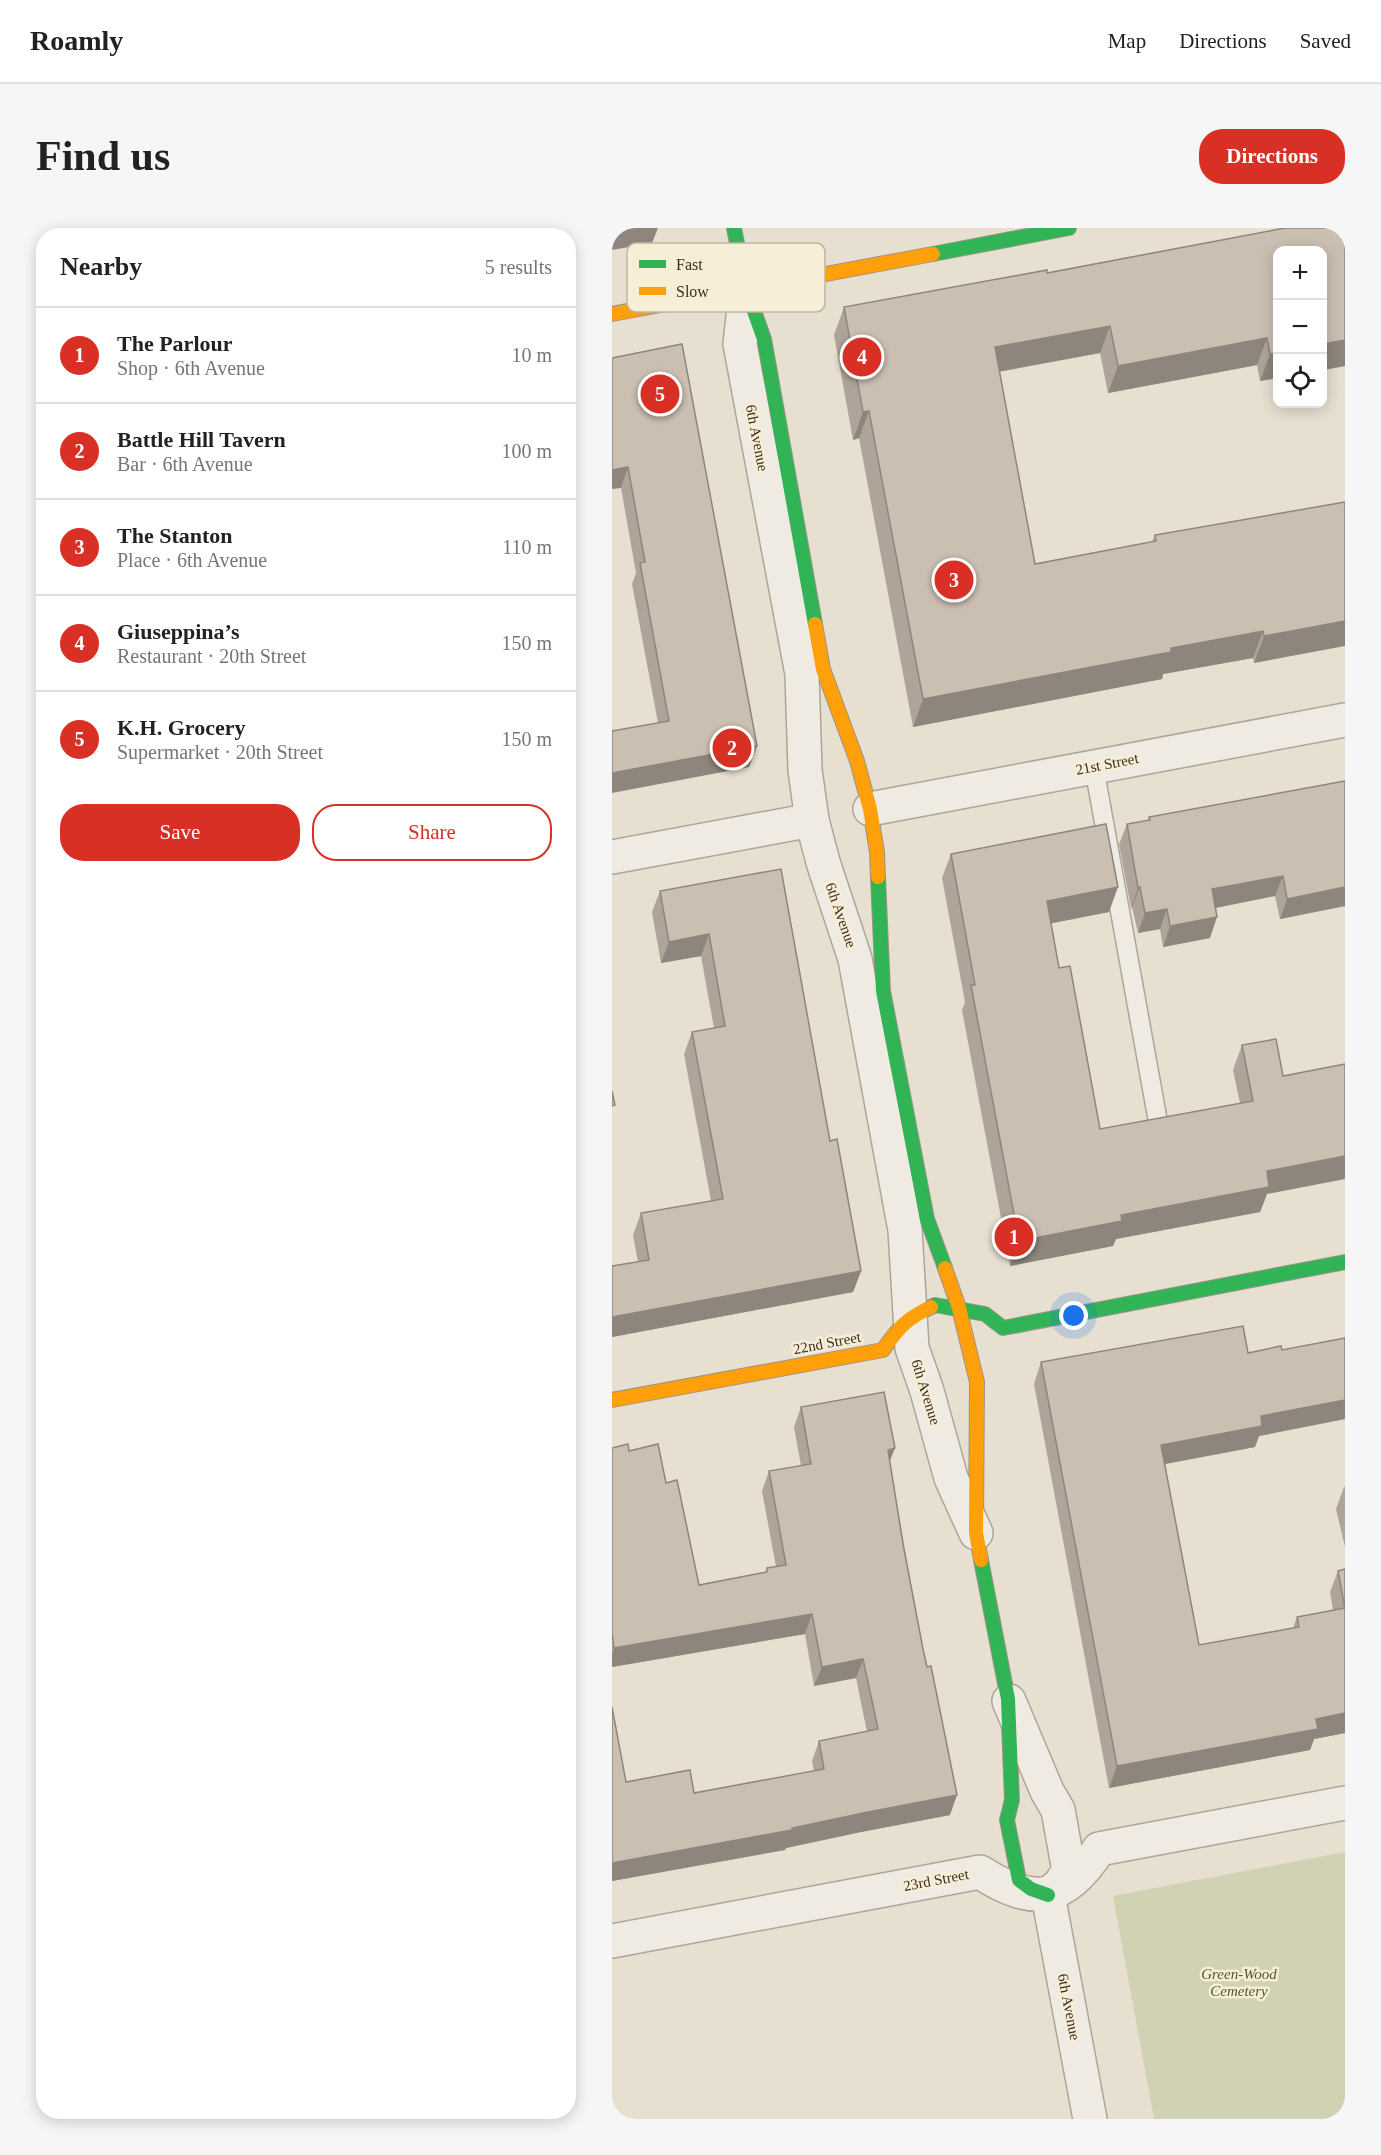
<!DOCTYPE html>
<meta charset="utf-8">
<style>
body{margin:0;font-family:"Times New Roman",serif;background:#f6f6f6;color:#222}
.controls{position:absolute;right:18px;top:18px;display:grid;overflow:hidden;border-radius:12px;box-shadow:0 3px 15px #0003}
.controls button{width:54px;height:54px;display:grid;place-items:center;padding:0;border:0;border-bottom:2px solid #e0e0e0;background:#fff;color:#222;font:30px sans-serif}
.you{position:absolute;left:462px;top:1088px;width:21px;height:21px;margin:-15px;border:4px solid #fff;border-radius:50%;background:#1a73e8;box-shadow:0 0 0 9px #1a73e833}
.badge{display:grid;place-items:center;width:39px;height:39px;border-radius:50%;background:#d93025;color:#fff;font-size:20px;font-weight:700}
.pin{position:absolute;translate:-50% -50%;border:3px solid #fff;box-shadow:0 2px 6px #0006}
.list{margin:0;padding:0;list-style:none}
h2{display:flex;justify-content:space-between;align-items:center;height:78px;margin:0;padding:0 24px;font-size:26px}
h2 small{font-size:20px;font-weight:400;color:#767676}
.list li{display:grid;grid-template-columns:39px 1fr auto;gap:18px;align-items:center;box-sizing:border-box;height:96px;padding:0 24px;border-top:2px solid #e0e0e0}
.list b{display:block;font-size:22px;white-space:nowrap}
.list p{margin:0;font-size:20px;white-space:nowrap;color:#767676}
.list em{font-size:20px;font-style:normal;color:#767676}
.actions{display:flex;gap:12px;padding:18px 24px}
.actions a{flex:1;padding:14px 0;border:2px solid #d93025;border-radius:24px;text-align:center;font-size:21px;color:#d93025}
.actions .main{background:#d93025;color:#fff}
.icon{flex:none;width:33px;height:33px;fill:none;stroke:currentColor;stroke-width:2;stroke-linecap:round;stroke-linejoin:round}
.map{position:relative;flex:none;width:733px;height:1891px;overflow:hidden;border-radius:24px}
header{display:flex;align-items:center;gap:36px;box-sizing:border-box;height:84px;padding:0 30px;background:#fff;border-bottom:2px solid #e0e0e0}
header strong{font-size:28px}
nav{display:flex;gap:33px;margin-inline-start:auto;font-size:21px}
.intro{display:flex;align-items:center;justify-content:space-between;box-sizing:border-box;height:144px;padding:0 36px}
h1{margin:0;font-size:42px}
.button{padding:15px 27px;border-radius:24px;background:#d93025;color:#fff;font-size:21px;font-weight:700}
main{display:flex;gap:36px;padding:0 36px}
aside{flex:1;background:#fff;border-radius:24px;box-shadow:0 3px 15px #0003}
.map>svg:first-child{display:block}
.cemetery{fill:#d1d1b3}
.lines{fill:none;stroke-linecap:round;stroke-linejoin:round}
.lane-casing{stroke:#ada599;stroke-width:21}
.street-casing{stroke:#ada599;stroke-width:36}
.fast-casing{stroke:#9c958a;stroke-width:16}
.slow-casing{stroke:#9c958a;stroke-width:16}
.lane{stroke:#efebe3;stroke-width:18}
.street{stroke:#efebe3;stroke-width:33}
.fast{stroke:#30b455;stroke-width:14}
.slow{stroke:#ff9f0a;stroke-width:14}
.wall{fill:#afa499}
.shaded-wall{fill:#8e867d}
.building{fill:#cbbfb2;stroke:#8e867d;stroke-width:1.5}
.labels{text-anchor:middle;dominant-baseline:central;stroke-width:5;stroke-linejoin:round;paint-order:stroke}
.street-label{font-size:15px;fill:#3d2e20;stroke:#f7eed8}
.park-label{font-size:15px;font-style:italic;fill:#4d5a26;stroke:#f7eed8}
.key{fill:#f7eed8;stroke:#bfb4a1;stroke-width:1.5}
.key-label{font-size:16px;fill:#3d2e20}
</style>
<header>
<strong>Roamly</strong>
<nav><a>Map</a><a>Directions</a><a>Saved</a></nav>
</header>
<div class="intro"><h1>Find us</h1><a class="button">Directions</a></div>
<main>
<aside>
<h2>Nearby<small>5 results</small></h2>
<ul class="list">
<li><span class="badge">1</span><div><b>The Parlour</b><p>Shop · 6th Avenue</p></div><em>10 m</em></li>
<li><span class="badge">2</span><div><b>Battle Hill Tavern</b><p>Bar · 6th Avenue</p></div><em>100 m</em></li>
<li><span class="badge">3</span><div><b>The Stanton</b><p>Place · 6th Avenue</p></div><em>110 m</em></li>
<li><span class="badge">4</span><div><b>Giuseppina’s</b><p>Restaurant · 20th Street</p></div><em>150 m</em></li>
<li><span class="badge">5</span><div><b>K.H. Grocery</b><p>Supermarket · 20th Street</p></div><em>150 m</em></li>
</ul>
<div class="actions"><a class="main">Save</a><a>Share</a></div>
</aside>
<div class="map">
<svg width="733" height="1891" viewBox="0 0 733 1891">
<rect width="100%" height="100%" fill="#e7e0d1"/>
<!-- cemetery -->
<path class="cemetery" d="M 733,1624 L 733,1891 L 542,1891 L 501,1668 Z"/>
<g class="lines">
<defs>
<path id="lane" d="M 482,539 L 546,894"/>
<g id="street">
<path d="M 134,61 L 128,116 L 190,446 L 193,542 L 200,592 L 211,634 L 243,731 L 293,1002 L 300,1120 L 315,1163 L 339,1250 L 364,1305"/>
<path d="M 258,581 L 733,492"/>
<path d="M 0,629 L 200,592"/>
<path d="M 397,1473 L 435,1563 L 446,1582 L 457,1643 L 448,1656 L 439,1664"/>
<path d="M 436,1667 L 478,1891"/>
<path d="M 0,1713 L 368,1644 C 421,1678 452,1675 487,1621 L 733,1575"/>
</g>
<g id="fast">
<path d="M 122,0 L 134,61 L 152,111 L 203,396"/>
<path d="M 321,26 L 457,0"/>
<path d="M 266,649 L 271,763 L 315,991 L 333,1040"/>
<path d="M 319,1079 L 323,1077 L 373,1086 L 391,1100 L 733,1034"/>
<path d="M 369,1332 L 396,1471 L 400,1572 L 395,1592 L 407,1652 L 419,1661 L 436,1667"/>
</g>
<g id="slow">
<path d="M 0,86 L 321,26"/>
<path d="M 203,396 L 211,441 L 245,533 L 258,581 L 265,624 L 266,649"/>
<path d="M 333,1040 L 347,1080 L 365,1154 L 364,1305 L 369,1332"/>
<path d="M 0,1172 L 271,1122 C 287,1099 294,1091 319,1079"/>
</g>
</defs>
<!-- lane casing -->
<use href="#lane" class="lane-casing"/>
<!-- street casing -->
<use href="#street" class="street-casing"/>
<!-- fast casing -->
<use href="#fast" class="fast-casing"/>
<!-- slow casing -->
<use href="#slow" class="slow-casing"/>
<!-- lane -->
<use href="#lane" class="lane"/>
<!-- street -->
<use href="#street" class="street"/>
<!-- fast -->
<use href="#fast" class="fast"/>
<!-- slow -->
<use href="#slow" class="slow"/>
</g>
<!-- wall -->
<g class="wall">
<path d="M 733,0 L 733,138 L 711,142 L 666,22 L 666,150 L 648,153 L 645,137 L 496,165 L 488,125 L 387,144 L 423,336 L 540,314 L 543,307 L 733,274 L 642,435 L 641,430 L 551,446 L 550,451 L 301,499 L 247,210 L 241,212 L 222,107 L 232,79 L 435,45 Z"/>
<path d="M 0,130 L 145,518 L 137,539 L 46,495 L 20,356 L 24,345 L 9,260 Z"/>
<path d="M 733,553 L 733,678 L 668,691 L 663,668 L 603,680 L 598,710 L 551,719 L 548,701 L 526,705 L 520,679 L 519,680 L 507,616 L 515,596 L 536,592 L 537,589 Z"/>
<path d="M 339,626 L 497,684 L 439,695 L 447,740 L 488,901 L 628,875 L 621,842 L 630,817 L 664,811 L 655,966 L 648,984 L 504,1011 L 501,1018 L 398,1038 L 350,782 L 353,774 L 330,650 Z"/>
<path d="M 169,641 L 218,913 L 249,1043 L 241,1064 L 0,1109 L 0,1038 L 26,1034 L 21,1007 L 29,985 L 99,973 L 72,826 L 80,804 L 102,800 L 89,728 L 49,735 L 40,684 L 48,663 Z"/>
<path d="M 733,1110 L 733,1191 L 647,1208 L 643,1219 L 553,1236 L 587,1417 L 681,1400 L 685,1389 L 721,1382 L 718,1364 L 726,1343 L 733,1341 L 733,1505 L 702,1511 L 698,1522 L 497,1560 L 422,1156 L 429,1134 L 636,1125 L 670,1122 Z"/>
<path d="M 189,1179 L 278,1234 L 338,1587 L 249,1604 L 174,1620 L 173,1622 L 0,1653 L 0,1479 L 14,1554 L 82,1565 L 202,1543 L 200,1533 L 207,1513 L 255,1504 L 244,1450 L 202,1458 L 193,1406 L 0,1439 L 0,1220 L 17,1223 L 54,1255 L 87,1357 L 153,1344 L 155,1340 L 164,1339 L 150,1263 L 157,1243 L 189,1238 L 182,1199 Z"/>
<path d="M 732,1259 L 733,1259 L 733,1319 L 724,1281 Z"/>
</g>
<!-- shaded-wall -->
<g class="shaded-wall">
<path d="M 0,0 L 46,0 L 40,15 L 0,22 Z"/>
<path d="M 498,98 L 488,125 L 373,146 L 383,119 Z"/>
<path d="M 655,110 L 645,137 L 496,165 L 506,138 Z"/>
<path d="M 733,112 L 733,138 L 711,142 L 711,116 Z"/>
<path d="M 666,125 L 666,150 L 648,153 L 658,126 Z"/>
<path d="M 257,183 L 247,210 L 241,212 L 251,184 Z"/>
<path d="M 16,239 L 9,260 L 0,261 L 0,242 Z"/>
<path d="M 733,393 L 733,418 L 642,435 L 652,408 Z"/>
<path d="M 651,403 L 641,430 L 551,446 L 550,451 L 301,499 L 311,471 L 559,420 Z"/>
<path d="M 145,518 L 137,539 L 0,565 L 0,545 Z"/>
<path d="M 671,648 L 663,668 L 593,682 L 600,661 Z"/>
<path d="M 506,659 L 497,684 L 426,698 L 435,673 Z"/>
<path d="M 528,659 L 520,679 L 519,680 L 526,660 Z"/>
<path d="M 733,659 L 733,678 L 668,691 L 675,671 Z"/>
<path d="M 555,681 L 548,701 L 526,705 L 533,685 Z"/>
<path d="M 605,689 L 598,710 L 551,719 L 558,698 Z"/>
<path d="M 97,706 L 89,728 L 49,735 L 57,714 Z"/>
<path d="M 733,928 L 733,951 L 655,966 L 648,984 L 504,1011 L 501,1018 L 398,1038 L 407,1013 L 509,987 L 655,943 Z"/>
<path d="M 249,1043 L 241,1064 L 0,1109 L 0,1089 Z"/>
<path d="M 733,1172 L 733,1191 L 647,1208 L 643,1219 L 542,1238 L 549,1217 L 649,1188 Z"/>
<path d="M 283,1220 L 275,1240 L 276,1222 Z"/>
<path d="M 200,1386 L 193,1406 L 0,1439 L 0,1426 L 2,1420 Z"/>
<path d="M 251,1431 L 244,1450 L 202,1458 L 210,1439 Z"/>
<path d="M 733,1485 L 733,1505 L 702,1511 L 698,1522 L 497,1560 L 505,1538 L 704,1491 Z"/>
<path d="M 345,1567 L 338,1587 L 249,1604 L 174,1620 L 173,1622 L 0,1653 L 0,1635 L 180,1600 L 256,1584 Z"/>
</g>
<!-- building -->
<g class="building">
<path d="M 673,0 L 733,0 L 733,112 L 711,116 L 711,22 L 666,22 L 666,125 L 658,126 L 655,110 L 506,138 L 498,98 L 383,119 L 423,336 L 544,313 L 543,307 L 733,274 L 733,393 L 652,408 L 651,403 L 559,420 L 559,424 L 311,471 L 257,183 L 251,184 L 232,79 L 435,42 L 435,45 Z"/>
<path d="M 70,116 L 145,518 L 0,545 L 0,503 L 57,493 L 28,335 L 33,334 L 16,239 L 0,242 L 0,130 Z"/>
<path d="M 733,553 L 733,659 L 675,671 L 671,648 L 600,661 L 605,689 L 558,698 L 555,681 L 533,685 L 528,659 L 526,660 L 515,596 L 538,592 L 537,589 Z"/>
<path d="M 494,596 L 506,659 L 435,673 L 447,740 L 458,738 L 488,901 L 641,873 L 630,817 L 664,811 L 671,848 L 733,836 L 733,928 L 655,943 L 657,959 L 509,987 L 510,993 L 407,1013 L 359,757 L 363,757 L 339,626 Z"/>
<path d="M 169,641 L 218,913 L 225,911 L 249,1043 L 0,1089 L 0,1038 L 37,1032 L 29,985 L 111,971 L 80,804 L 113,798 L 97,706 L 57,714 L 48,663 Z"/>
<path d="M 0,863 L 3,877 L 0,878 Z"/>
<path d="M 631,1098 L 636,1125 L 669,1118 L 670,1122 L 733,1110 L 733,1172 L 649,1188 L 650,1198 L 549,1217 L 587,1417 L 687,1399 L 685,1389 L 733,1380 L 726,1343 L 733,1341 L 733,1485 L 704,1491 L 706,1501 L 505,1538 L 429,1134 Z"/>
<path d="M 272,1164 L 283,1220 L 276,1222 L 291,1316 L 311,1421 L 315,1439 L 319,1438 L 345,1567 L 256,1584 L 180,1600 L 180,1602 L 0,1635 L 0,1479 L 14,1554 L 78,1542 L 82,1565 L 212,1541 L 207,1513 L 266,1501 L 251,1431 L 210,1439 L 200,1386 L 2,1420 L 0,1404 L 0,1220 L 16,1216 L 17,1223 L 46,1216 L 54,1255 L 65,1252 L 87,1357 L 155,1344 L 155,1340 L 174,1337 L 157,1243 L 199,1236 L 189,1179 Z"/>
</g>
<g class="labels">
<!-- street labels -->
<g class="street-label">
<text transform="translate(145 210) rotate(79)">6th Avenue</text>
<text transform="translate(495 536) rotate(-11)">21st Street</text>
<text transform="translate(229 687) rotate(71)">6th Avenue</text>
<text transform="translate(215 1115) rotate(-11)">22nd Street</text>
<text transform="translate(314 1164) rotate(73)">6th Avenue</text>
<text transform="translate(324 1652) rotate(-11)">23rd Street</text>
<text transform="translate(457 1779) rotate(79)">6th Avenue</text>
</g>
<!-- park labels -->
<g class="park-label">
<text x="627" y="1746">Green-Wood<tspan x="627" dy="17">Cemetery</tspan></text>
</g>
</g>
<!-- legend -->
<rect x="15" y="15" width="198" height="69" rx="9" class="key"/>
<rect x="27" y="32" width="27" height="8" fill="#30b455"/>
<rect x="27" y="59" width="27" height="8" fill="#ff9f0a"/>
<g class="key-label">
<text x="64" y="42">Fast</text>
<text x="64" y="69">Slow</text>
</g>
</svg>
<div class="controls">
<button>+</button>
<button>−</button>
<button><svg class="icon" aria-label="locate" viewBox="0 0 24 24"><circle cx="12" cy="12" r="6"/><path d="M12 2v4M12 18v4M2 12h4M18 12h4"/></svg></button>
</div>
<div class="you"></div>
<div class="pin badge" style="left:402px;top:1009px">1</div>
<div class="pin badge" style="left:120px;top:520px">2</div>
<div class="pin badge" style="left:342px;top:352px">3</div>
<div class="pin badge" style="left:250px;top:129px">4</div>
<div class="pin badge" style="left:48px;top:166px">5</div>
</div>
</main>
